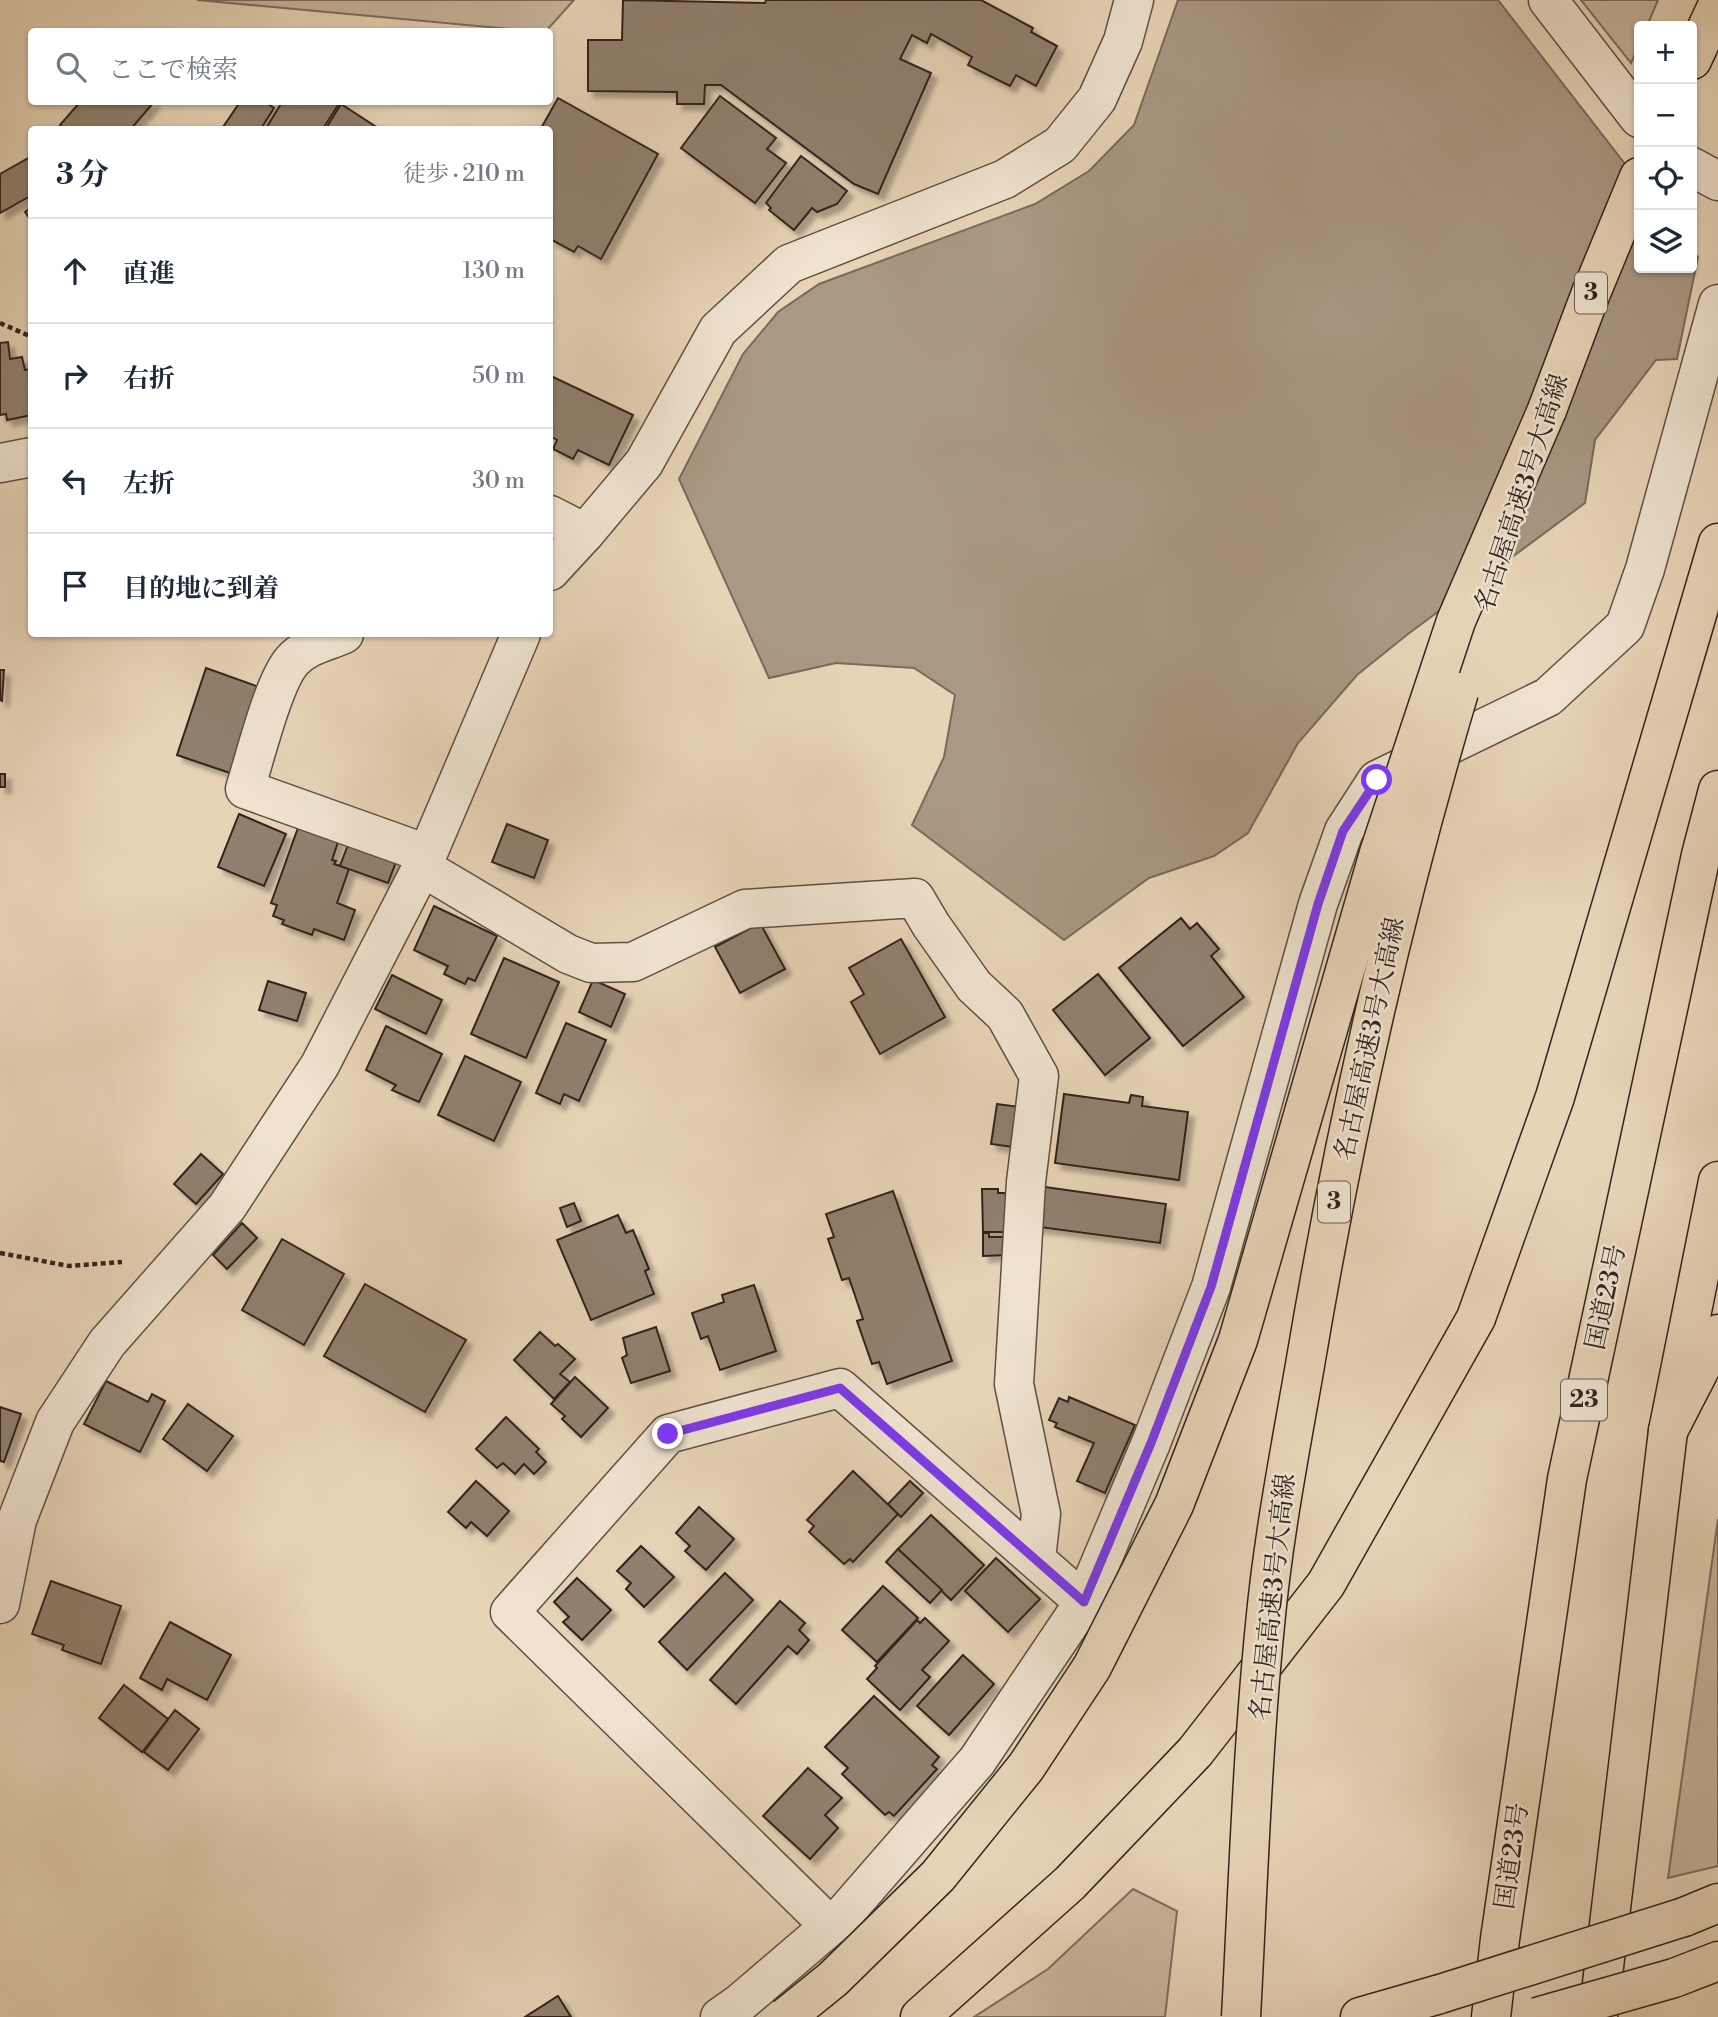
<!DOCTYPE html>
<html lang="ja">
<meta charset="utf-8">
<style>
body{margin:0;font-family:"Libre Bodoni","Noto Serif JP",serif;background:#f6f6f7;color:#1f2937}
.controls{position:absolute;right:21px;top:21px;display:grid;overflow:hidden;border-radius:7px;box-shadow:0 2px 5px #0004}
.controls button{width:63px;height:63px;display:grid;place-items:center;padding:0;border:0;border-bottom:2px solid #e0e1e3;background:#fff;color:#1f2937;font:35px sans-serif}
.stop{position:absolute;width:21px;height:21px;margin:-16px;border:5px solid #7c3aed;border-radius:50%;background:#fff}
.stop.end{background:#7c3aed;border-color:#fff;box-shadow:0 2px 7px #0008}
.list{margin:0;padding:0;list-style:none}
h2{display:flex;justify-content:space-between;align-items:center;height:91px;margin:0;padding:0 28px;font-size:30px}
h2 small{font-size:23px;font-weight:400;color:#747a83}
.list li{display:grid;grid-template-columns:46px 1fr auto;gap:21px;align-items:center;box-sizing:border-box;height:105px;padding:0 28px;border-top:2px solid #e0e1e3}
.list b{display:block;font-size:26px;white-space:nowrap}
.list em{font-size:23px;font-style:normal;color:#747a83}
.icon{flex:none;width:38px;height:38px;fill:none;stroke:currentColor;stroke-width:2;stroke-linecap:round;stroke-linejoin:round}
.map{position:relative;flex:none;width:1718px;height:2017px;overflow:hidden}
.search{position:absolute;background:#fff;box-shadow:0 2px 5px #0004;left:28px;top:28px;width:525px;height:77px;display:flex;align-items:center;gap:18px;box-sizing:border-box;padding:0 24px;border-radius:7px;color:#747a83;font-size:26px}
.panel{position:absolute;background:#fff;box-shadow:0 2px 5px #0004;left:28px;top:126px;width:525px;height:511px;border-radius:7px}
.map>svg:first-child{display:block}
.green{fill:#c8b69d;stroke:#7d6d5e;stroke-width:2}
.water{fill:#a99883;stroke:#796a5b;stroke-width:2}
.building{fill:#90806e;stroke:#32241f;stroke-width:2;filter:url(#shadow)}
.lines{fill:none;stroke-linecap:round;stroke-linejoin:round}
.minor-casing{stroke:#5f5045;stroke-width:41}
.trunk-casing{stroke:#32241f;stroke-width:41}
.motorway-casing{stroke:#32241f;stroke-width:41}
.path{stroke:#32241f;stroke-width:4.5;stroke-dasharray:5 3.5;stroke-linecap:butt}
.minor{stroke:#efe3d0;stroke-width:38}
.trunk{stroke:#e7d4b7;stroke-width:38}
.motorway{stroke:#e7d4b7;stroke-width:38}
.motorway-bridge-casing{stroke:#32241f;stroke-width:41;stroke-linecap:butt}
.motorway-bridge{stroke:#e7d4b7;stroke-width:38}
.route{stroke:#7c3aed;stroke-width:9}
.labels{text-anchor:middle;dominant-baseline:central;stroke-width:5;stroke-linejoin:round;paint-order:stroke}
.shield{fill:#efe3d0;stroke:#6b5d54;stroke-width:2}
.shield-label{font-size:24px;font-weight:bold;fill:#32241f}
.street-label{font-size:26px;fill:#32241f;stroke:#efe3d0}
</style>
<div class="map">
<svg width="1718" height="2017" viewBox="0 0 1718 2017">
<defs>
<filter id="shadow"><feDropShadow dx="6" dy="6" stdDeviation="2" flood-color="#0004"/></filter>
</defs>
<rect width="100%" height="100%" fill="#e7d4b7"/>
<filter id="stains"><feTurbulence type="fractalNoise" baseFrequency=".00286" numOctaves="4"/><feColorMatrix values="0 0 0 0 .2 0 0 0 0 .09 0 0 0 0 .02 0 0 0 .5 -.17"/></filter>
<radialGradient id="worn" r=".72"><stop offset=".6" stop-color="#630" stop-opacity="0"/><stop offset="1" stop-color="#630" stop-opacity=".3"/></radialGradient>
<!-- green -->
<g class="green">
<path d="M 197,0 L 574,0 L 546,31 L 541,32 Z"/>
<path d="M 1581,0 L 1658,0 L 1647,26 L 1639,26 L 1639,45 L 1631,63 Z"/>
<path d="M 1718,1519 L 1718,1866 L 1668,1878 Z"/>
<path d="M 1133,1889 L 1177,1911 L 1165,2017 L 974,2017 L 1048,1969 Z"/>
</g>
<!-- water -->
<path class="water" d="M 1178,0 L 1498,0 L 1639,182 L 1639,268 L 1692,268 L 1692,250 L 1698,257 L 1677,359 L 1656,360 L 1595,440 L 1585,503 L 1408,634 L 1357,675 L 1298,743 L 1248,833 L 1214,856 L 1149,878 L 1064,940 L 912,825 L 944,757 L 955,695 L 914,668 L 836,663 L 769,678 L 679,479 L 743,354 L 778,312 L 819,284 L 1035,204 L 1089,171 L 1134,125 Z"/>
<!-- building -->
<g class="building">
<path d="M 623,0 L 765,3 L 766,0 L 981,0 L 1033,28 L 1031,32 L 1057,46 L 1036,86 L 1016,75 L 1010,86 L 968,65 L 972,57 L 931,34 L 927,43 L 912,35 L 900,59 L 931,73 L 878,194 L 854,184 L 721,85 L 705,85 L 704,104 L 677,104 L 677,92 L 588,91 L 588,40 L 622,40 Z"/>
<path d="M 720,96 L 776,138 L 767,149 L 786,163 L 755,203 L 681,148 Z"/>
<path d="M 558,98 L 658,154 L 601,259 L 578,246 L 574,252 L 550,239 L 550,130 L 540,130 Z"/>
<path d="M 80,102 L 154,102 L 130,130 L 66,130 L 60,125 Z"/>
<path d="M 240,102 L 265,102 L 274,108 L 260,130 L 221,130 Z"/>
<path d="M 282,102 L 340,102 L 322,130 L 265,130 Z"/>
<path d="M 341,104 L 381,130 L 325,130 Z"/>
<path d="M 32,156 L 32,195 L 0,213 L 0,174 Z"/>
<path d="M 801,156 L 847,191 L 837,204 L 817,212 L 812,208 L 794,230 L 769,210 L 771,208 L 766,203 Z"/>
<path d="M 32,207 L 32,222 L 25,212 Z"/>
<path d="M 8,342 L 10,359 L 22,357 L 25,370 L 32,369 L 32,415 L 7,420 L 6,414 L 0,415 L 0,343 Z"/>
<path d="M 553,377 L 633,415 L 609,465 L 578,450 L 573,459 L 553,449 L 557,440 L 550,436 L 550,382 Z"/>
<path d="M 206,668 L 259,687 L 230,773 L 177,755 Z"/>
<path d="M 0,670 L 4,670 L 2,701 L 0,700 Z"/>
<rect x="0" y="774" width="5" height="13"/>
<path d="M 239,814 L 286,834 L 264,886 L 218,867 Z"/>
<path d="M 507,824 L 548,840 L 534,878 L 492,862 Z"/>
<path d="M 299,825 L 339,839 L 332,860 L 336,861 L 334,864 L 349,869 L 337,903 L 355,910 L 344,940 L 314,929 L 312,935 L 282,924 L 284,920 L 273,916 L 277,905 L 271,903 Z"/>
<path d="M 349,842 L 397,859 L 388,883 L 340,866 Z"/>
<path d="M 434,906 L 497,936 L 475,981 L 468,978 L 465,984 L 444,974 L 448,966 L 414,950 Z"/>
<path d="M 1181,918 L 1190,929 L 1197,923 L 1219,949 L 1211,956 L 1244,997 L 1183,1046 L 1119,968 Z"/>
<path d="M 760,923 L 785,969 L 740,993 L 715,947 Z"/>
<path d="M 901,939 L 945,1017 L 880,1054 L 851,1002 L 864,994 L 849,968 Z"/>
<path d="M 504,958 L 559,982 L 526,1058 L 471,1034 Z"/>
<path d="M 1098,974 L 1150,1038 L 1105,1075 L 1053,1010 Z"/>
<path d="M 392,975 L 442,1000 L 426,1034 L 375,1009 Z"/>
<path d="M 593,980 L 625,994 L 611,1027 L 579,1012 Z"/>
<path d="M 268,981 L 306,993 L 297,1021 L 259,1010 Z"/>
<path d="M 566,1023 L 606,1040 L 579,1101 L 564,1094 L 560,1104 L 536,1093 Z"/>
<path d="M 386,1026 L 442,1054 L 419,1102 L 392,1090 L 396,1085 L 366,1070 Z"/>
<path d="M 465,1056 L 521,1082 L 494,1141 L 438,1115 Z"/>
<path d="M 1064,1094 L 1129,1103 L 1131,1095 L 1143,1097 L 1142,1106 L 1188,1112 L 1179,1180 L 1055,1163 Z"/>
<path d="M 997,1104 L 1027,1108 L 1021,1148 L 991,1144 Z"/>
<path d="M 201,1154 L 223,1174 L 196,1204 L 174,1184 Z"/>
<path d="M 1038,1186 L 1166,1204 L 1160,1243 L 1032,1226 Z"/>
<path d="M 982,1189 L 998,1189 L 998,1193 L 1008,1193 L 1011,1232 L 983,1232 Z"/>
<path d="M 893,1191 L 952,1361 L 887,1384 L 879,1362 L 872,1364 L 857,1321 L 863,1319 L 849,1278 L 842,1280 L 828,1239 L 834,1237 L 826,1214 Z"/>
<path d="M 574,1203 L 581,1221 L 567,1227 L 560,1208 Z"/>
<path d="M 618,1215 L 626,1233 L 633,1230 L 649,1269 L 645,1271 L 654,1294 L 591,1320 L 557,1240 Z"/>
<path d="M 242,1223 L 257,1238 L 227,1269 L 213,1255 Z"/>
<path d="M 983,1233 L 989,1233 L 989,1237 L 1006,1237 L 1007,1255 L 983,1256 Z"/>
<path d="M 282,1239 L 344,1274 L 304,1345 L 242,1310 Z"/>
<path d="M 365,1284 L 466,1340 L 425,1412 L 324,1356 Z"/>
<path d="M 754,1285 L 776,1351 L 720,1370 L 708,1336 L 701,1339 L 692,1313 L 724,1302 L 722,1295 Z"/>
<path d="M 656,1327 L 670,1371 L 631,1383 L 622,1358 L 627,1355 L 623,1338 Z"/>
<path d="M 540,1332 L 555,1346 L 558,1344 L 575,1359 L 560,1374 L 570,1382 L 554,1399 L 514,1360 Z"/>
<path d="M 575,1377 L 608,1408 L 581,1437 L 562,1419 L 565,1416 L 551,1404 Z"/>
<path d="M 106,1381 L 148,1402 L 152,1394 L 165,1401 L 140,1452 L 84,1424 Z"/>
<path d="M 1069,1397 L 1135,1425 L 1105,1493 L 1077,1481 L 1094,1443 L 1055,1427 L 1057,1423 L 1049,1420 L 1059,1398 L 1068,1402 Z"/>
<path d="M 188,1404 L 233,1436 L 207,1471 L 163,1439 Z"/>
<path d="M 0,1407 L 21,1414 L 4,1462 L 0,1461 Z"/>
<path d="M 506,1417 L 539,1449 L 536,1452 L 546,1462 L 534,1474 L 524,1464 L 515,1474 L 503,1463 L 497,1468 L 476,1449 Z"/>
<path d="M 853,1471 L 898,1514 L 853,1562 L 850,1559 L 844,1564 L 809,1532 L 814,1526 L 807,1520 Z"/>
<path d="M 476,1481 L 509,1511 L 487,1536 L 471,1522 L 466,1528 L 448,1512 Z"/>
<path d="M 910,1481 L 923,1493 L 901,1517 L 888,1504 Z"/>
<path d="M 699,1507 L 734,1539 L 706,1570 L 685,1551 L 690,1546 L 676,1533 Z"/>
<path d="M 931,1515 L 984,1565 L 951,1600 L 898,1549 Z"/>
<path d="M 641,1546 L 674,1577 L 644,1607 L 626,1589 L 631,1583 L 617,1571 Z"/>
<path d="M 898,1549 L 942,1590 L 930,1603 L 886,1562 Z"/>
<path d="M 996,1558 L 1040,1599 L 1008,1632 L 965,1591 Z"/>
<path d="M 725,1573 L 753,1600 L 687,1670 L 659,1642 Z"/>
<path d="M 577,1578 L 611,1610 L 582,1640 L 563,1622 L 569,1617 L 554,1602 Z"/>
<path d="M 51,1581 L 121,1606 L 101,1664 L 62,1650 L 64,1645 L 32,1634 Z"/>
<path d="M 883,1586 L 918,1618 L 877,1662 L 842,1630 Z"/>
<path d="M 780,1601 L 805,1623 L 799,1630 L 809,1640 L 797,1654 L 788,1646 L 736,1704 L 710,1680 Z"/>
<path d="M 925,1618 L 949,1641 L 922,1670 L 930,1677 L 900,1710 L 867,1679 L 877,1668 L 875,1666 L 917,1620 L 920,1623 Z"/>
<path d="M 170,1622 L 231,1655 L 207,1700 L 167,1679 L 162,1690 L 140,1678 Z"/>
<path d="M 963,1655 L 994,1684 L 949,1735 L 917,1706 Z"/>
<path d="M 124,1685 L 168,1719 L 142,1752 L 99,1718 Z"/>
<path d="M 874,1696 L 939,1757 L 932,1765 L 937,1769 L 894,1816 L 889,1812 L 885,1815 L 842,1774 L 848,1768 L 825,1747 Z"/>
<path d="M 175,1710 L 199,1729 L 168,1770 L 144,1752 Z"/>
<path d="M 808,1768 L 842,1798 L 825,1815 L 838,1828 L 810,1859 L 763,1816 Z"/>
<path d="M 558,1996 L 571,2017 L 525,2017 Z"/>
</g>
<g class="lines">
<defs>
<g id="minor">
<path d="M 1548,0 L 1639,118"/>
<path d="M 1692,167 L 1718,181"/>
<path d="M 0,463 L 32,457"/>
<path d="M 550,515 L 585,533"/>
<path d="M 550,571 L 585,533 L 644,463 L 718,330 L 789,264 L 1005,179 L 1060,145 L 1097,99 L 1123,41 L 1134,0"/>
<path d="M 344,634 C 327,642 306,645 292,661 C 273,683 255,758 245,789 L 427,854"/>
<path d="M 422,867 L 568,954 L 591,963 L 633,962 L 745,909 L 915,898 L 931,925 L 974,986 L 1005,1015 L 1039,1076 L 1026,1182 L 1014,1384 L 1041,1514 L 1036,1559"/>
<path d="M 0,1604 L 17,1520 L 55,1422 L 107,1343 L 227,1207 L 320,1065 L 422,867 L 521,634"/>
<path d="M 830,1926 L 510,1612 L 668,1434 L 840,1388 L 1084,1602"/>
<path d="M 720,2017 L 740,2003 L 843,1915 L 977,1761 L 1084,1602 L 1151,1443 L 1211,1287 L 1318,904 L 1344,831 L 1377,780 L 1548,697 L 1625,626 L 1645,569 L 1718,304"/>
</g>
<g id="trunk">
<path d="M 1491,2017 L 1500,1939 L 1567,1479 L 1701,855 L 1718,790"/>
<path d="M 1598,2017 L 1668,1431 L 1718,1181"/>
</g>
<g id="motorway">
<path d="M 1692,60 L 1718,4"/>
<path d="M 1547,410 L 1591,293 L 1639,177"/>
<path d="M 1668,1431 L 1718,1334"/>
<path d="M 1684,1917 L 1718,1903"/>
<path d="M 1674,1978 L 1718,1961"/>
<path d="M 920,2017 L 1070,1883 L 1195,1752 L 1326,1584 L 1476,1318 L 1555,1097 L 1718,543"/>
<path d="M 1360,2017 L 1440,1994"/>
</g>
</defs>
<!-- minor casing -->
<use href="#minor" class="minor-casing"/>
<!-- trunk casing -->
<use href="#trunk" class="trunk-casing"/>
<!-- motorway casing -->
<use href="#motorway" class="motorway-casing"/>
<!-- path -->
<g class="path">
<path d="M 0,323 L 32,337"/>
<path d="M 0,1253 L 69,1266 L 122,1262"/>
</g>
<!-- minor -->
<use href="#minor" class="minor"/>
<!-- trunk -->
<use href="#trunk" class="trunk"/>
<!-- motorway -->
<use href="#motorway" class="motorway"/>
<defs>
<g id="motorway-bridge">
<path d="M 1440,1994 L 1684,1917"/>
<path d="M 786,2017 L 833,1979 L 938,1876 L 1026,1767 L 1092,1667 L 1174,1505 L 1238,1340 L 1379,853 L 1456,621 L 1547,410"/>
<path d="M 1241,2017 C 1248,1887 1252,1755 1265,1625 C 1273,1538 1290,1451 1305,1365 C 1343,1138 1393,913 1459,692"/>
<path d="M 1537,2017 L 1674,1978"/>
</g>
</defs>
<!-- motorway-bridge casing -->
<use href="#motorway-bridge" class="motorway-bridge-casing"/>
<!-- motorway-bridge -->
<use href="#motorway-bridge" class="motorway-bridge"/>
</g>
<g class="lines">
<!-- route -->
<path class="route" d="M 668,1434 L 840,1388 L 1084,1602 L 1151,1443 L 1211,1287 L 1318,904 L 1343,831 L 1377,780"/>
</g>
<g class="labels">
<!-- shield labels -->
<g class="shield">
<rect x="1575" y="272.5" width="32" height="41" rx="5"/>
<rect x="1318" y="1181.5" width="32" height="41" rx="5"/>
<rect x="1561" y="1379.5" width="46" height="41" rx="5"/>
</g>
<g class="shield-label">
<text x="1591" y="293">3</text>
<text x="1334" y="1202">3</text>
<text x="1584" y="1400">23</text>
</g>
<!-- street labels -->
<g class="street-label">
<text transform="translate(1522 493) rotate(-72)">名古屋高速3号大高線</text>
<text transform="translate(1370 1039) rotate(-78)">名古屋高速3号大高線</text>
<text transform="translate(1606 1297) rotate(-78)">国道23号</text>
<text transform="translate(1273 1597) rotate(-84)">名古屋高速3号大高線</text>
<text transform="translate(1512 1856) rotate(-82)">国道23号</text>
</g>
</g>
<rect width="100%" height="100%" filter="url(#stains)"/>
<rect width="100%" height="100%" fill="url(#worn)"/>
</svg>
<div class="controls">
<button>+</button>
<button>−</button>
<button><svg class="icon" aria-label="locate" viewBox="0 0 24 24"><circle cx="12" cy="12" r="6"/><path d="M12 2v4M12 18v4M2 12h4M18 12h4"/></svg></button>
<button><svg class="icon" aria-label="layers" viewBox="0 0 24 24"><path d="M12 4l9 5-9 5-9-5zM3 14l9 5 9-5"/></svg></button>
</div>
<div class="stop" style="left:1377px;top:780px"></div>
<div class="stop end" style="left:668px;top:1434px"></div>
<div class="search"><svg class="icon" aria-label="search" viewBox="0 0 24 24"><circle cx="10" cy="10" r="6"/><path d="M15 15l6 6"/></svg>ここで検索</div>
<section class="panel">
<h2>3 分<small>徒歩 · 210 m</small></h2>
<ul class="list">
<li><svg class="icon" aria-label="ahead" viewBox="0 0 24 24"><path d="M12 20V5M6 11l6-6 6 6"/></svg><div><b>直進</b></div><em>130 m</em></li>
<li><svg class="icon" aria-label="right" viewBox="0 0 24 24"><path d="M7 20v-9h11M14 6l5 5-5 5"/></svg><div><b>右折</b></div><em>50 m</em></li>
<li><svg class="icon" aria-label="left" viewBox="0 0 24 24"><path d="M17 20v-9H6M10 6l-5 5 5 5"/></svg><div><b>左折</b></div><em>30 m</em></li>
<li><svg class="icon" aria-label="arrive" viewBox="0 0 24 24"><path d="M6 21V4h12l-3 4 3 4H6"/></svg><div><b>目的地に到着</b></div></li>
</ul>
</section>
</div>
